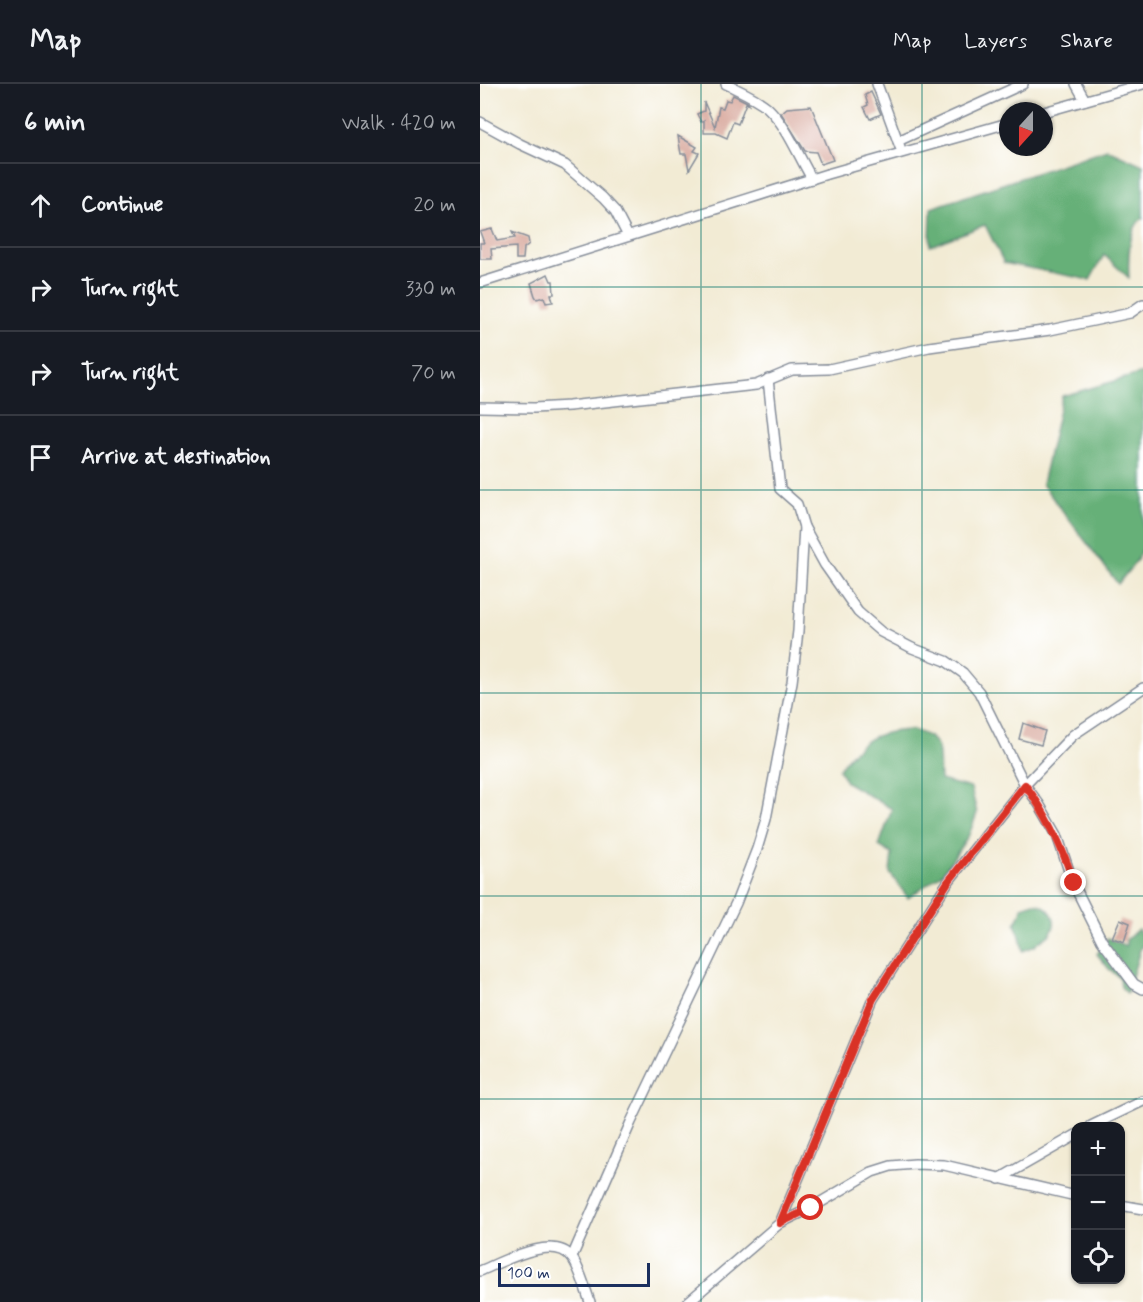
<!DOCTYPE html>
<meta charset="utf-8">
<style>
body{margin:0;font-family:Mynerve,sans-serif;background:#20242c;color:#f1f3f6}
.controls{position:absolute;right:18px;bottom:18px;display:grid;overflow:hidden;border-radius:12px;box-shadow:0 2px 4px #0004}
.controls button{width:54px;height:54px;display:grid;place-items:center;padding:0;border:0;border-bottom:2px solid #363941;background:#171b24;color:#f1f3f6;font:30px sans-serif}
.compass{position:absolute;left:519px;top:18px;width:54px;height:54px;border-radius:50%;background:#171b24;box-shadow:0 2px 4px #0004;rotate:201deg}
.scale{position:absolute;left:18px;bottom:15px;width:152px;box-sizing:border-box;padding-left:6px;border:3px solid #1b2f5e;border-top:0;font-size:16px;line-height:21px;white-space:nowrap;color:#1b2f5e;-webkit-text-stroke:4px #fff;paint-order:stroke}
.stop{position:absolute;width:18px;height:18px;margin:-14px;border:4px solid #d93025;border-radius:50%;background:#fff}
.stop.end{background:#d93025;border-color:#fff;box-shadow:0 2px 6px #0008}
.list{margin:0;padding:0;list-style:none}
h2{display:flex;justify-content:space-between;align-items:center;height:78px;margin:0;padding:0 24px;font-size:26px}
h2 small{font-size:20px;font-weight:400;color:#9ea1a6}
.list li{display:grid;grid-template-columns:39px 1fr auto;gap:18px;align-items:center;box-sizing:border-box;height:84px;padding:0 24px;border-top:2px solid #363941}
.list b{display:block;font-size:22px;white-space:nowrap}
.list em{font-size:20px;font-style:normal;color:#9ea1a6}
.icon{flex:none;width:33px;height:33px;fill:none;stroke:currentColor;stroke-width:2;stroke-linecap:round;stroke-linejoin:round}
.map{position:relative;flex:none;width:663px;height:1218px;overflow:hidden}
header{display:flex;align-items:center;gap:36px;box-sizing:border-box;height:84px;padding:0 30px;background:#171b24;border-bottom:2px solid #363941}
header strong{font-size:28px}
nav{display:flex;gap:33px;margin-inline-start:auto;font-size:21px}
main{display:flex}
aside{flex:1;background:#171b24}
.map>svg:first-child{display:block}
.forest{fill:#66b078;stroke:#40706b;stroke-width:1.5}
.building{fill:#d5a295}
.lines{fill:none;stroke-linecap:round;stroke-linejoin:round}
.minor-casing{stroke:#868d99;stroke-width:12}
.minor{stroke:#fff;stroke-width:9}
.route{stroke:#d93025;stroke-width:8}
.grid{fill:none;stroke:#0f766e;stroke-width:1.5;stroke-opacity:0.55}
</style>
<header>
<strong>Map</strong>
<nav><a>Map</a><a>Layers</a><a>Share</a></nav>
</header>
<main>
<aside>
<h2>6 min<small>Walk · 420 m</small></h2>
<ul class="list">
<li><svg class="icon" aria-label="ahead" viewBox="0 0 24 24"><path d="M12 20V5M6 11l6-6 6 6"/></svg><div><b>Continue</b></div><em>20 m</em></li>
<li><svg class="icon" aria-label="right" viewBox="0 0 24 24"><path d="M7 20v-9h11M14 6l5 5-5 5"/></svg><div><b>Turn right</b></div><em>330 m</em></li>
<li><svg class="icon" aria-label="right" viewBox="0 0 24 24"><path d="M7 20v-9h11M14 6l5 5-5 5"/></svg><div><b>Turn right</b></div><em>70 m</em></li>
<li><svg class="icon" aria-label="arrive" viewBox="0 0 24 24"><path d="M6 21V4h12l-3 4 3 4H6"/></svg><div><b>Arrive at destination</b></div></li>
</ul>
</aside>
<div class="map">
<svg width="663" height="1218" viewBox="0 0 663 1218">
<rect width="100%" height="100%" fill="#fff"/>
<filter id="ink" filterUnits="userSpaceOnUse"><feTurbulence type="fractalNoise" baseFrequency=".0167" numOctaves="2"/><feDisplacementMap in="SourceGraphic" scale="12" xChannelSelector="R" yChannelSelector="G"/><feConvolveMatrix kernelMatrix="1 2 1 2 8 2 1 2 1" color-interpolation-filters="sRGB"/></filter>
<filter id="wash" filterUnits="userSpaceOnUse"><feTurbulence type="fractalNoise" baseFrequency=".008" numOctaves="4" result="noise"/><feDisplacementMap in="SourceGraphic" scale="24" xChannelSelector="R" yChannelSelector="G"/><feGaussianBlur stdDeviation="1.35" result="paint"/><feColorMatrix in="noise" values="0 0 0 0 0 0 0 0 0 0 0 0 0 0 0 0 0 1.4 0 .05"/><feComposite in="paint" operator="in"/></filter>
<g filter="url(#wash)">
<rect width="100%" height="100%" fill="#f2ebd4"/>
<!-- forest -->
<g class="forest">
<path d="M 627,65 L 663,81 L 663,134 C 648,144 648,177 649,194 L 624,171 L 610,196 L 524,179 L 505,141 L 450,162 L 451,124 Z"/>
<path d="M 663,289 L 663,464 L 657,476 L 638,500 L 562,400 L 582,312 Z"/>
<path d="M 433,646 C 465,656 458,666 460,696 L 491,704 L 497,729 L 489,751 L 463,789 L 428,814 L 410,789 L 412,770 L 399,762 L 412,725 L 366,698 L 359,685 C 380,655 397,647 433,646 Z"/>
<path d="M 554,819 C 569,821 581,836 570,850 C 565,856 559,856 555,862 L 543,867 L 540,852 L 535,840 L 541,829 L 542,823 Z"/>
<path d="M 658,845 L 663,853 L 663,862 L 661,863 L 647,909 L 641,903 L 640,894 L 629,885 L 617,870 L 628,854 L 646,862 L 646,856 Z"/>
</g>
<g id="blocks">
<!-- building -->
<g class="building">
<path d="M 391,8 L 401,30 L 390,35 L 384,23 L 388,21 L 385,11 Z"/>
<path d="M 253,11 L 269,19 L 269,21 L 266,19 L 258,40 L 253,38 L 247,54 L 236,49 L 224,49 L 224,36 L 221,38 L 217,30 L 224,27 L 224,18 L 235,43 L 239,23 L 243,24 L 246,16 L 250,17 Z"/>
<path d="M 331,22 L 353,76 L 341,80 L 336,68 L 325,67 L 301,29 L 307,24 Z"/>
<path d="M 198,52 L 217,63 L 214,67 L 219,69 L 209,86 L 206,70 L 201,70 Z"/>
<path d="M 12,145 L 17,157 L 35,154 L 32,148 L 48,154 L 49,160 L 44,164 L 43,175 L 36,175 L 36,163 L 11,165 L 12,175 L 0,175 L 0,159 L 4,159 L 0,148 Z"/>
<path d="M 68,190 L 71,197 L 73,197 L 74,210 L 71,210 L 73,218 L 66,219 L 64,213 L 57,215 L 55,212 L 51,199 Z"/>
<path d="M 543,639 L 565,647 L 561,661 L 539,655 Z"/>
<path d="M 640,835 L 650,839 L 644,858 L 632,854 Z"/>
</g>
</g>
</g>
<g filter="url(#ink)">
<use href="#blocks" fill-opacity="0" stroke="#868d99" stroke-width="1.5"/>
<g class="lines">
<defs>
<g id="minor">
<path d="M 246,0 C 260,7 275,13 287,23 C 307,42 318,71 332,95"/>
<path d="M 397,0 L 420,63"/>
<path d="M 596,0 L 605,16"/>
<path d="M 564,28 L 663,0"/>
<path d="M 0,38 L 40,60 L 85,81 L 123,114 L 135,127 L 148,152"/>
<path d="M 418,57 L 543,0"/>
<path d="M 0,199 L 347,90 L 528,39"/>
<path d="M 288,295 L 300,405 L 317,420 L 324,443 L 345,481 L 378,528 L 401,548 L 432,564 L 466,577 L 483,589 L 499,608 L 545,701 L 559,720 L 577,751 L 593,799 L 622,857 L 654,900 L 663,905"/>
<path d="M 0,323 L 54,324 L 89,322 L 276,301 L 312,286 L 349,285 L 449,263 L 570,246 L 641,231 L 650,229 L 663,220"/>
<path d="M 611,1042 L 663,1017"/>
<path d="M 519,1095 L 596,1051"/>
<path d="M 640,1121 L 663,1125"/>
<path d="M 300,1139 L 393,915 L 468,798 L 545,701 L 593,651 L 663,604"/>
<path d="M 92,1173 L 151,1038 L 256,819 L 277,765 L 286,735 L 312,598 L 318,547 L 324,443"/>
<path d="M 0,1187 C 22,1178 74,1149 92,1174 C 99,1182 106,1207 110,1218"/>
<path d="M 208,1218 L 300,1139 L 331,1124 L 392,1088 L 411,1082 L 435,1080 L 464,1081 L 596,1112"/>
</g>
</defs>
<!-- minor casing -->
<use href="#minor" class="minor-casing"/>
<!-- minor -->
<use href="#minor" class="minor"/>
</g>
</g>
<g class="lines" filter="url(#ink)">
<!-- route -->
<path class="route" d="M 331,1124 L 300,1139 L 393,915 L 468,798 L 545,701 C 568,731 582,762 594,799"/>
</g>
<!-- grid -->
<path class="grid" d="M 221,0 L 221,1218M 442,0 L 442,1218M 0,203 L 663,203M 0,406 L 663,406M 0,609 L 663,609M 0,812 L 663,812M 0,1015 L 663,1015"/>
</svg>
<div class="controls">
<button>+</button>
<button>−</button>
<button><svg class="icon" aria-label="locate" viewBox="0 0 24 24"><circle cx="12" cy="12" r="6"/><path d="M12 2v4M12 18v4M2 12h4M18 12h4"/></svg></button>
</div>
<svg class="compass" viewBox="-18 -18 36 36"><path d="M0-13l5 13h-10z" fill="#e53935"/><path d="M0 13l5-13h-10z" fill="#9ea1a6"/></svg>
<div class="scale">100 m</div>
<div class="stop" style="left:331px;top:1124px"></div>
<div class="stop end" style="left:594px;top:799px"></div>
</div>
</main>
